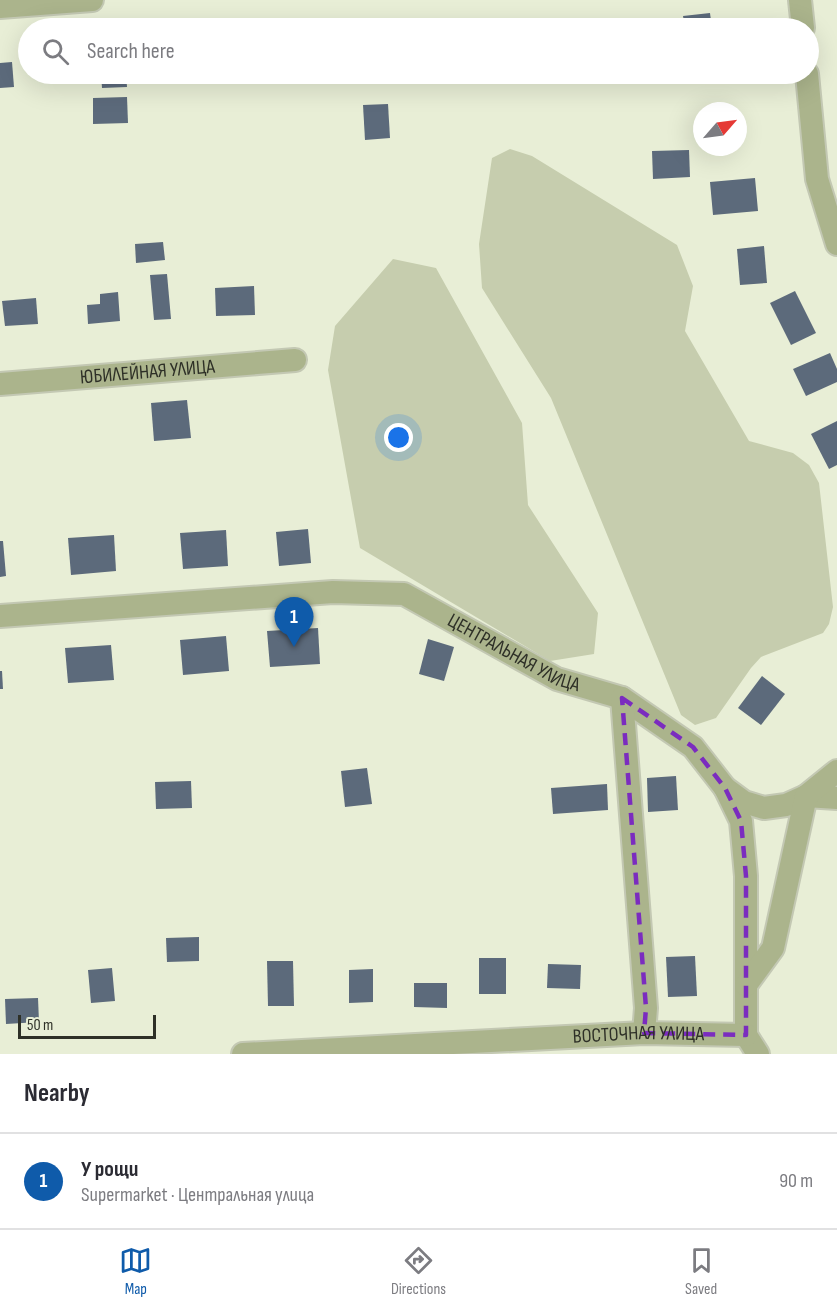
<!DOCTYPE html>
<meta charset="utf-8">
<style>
body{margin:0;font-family:"Sofia Sans Condensed",sans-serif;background:#f7f7f7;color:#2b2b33}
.compass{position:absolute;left:693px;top:102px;width:54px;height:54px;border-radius:50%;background:#fff;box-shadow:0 6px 24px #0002;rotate:62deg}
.scale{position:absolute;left:18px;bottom:15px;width:138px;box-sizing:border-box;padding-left:6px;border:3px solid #2e3027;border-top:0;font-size:16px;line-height:21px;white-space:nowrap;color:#2e3027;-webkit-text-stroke:4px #e8eed6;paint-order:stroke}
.you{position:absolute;left:399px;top:438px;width:21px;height:21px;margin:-15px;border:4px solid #fff;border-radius:50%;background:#1a73e8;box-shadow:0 0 0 9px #1a73e833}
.badge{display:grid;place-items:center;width:39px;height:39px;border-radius:50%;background:#0f5baa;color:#fff;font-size:20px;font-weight:700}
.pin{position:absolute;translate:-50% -50px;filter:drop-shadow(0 2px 3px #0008)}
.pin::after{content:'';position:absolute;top:32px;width:21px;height:18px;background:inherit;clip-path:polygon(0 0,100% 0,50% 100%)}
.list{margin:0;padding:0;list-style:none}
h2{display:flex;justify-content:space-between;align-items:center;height:78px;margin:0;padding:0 24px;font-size:26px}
h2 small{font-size:20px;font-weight:400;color:#7c7c81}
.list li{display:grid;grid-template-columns:39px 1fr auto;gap:18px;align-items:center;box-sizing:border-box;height:96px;padding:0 24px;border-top:2px solid #e1e1e2}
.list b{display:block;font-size:22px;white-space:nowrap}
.list p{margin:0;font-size:20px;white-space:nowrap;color:#7c7c81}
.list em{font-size:20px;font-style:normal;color:#7c7c81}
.icon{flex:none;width:33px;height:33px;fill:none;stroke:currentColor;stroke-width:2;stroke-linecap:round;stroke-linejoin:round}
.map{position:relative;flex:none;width:837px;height:1054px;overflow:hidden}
.search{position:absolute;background:#fff;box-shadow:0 6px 24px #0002;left:18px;right:18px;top:18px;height:66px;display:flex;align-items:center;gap:15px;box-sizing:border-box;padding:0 21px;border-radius:33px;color:#7c7c81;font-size:22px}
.sheet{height:174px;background:#fff}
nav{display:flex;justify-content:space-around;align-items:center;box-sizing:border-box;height:84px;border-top:2px solid #e1e1e2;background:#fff;font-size:16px;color:#7c7c81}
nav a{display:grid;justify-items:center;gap:3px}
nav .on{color:#0f5baa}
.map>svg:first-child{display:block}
.green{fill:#c6cdae}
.building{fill:#5c6a7b}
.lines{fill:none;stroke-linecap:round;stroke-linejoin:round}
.minor-casing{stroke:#c3c8b3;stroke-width:26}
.minor{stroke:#abb48c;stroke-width:22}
.marked{fill:none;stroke:#7b2cbf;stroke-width:4.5;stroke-dasharray:12 8;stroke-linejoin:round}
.labels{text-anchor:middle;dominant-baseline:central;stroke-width:6;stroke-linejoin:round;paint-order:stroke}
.street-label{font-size:20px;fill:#2e3027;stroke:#e8eed6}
</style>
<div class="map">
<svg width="837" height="1054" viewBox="0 0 837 1054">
<rect width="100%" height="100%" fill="#e8eed6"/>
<!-- green -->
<g class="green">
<path d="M 510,149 L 532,156 L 677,245 L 693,286 L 685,331 L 749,441 L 793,453 L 809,465 L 819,483 L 833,607 L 829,624 L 823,633 L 761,657 L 751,668 L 716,718 L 695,725 L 681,715 L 551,398 L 482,288 L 479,244 L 492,158 Z"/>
<path d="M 393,259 L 436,268 L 522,423 L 528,505 L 598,613 L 594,654 L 550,661 L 360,548 L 328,370 L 335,326 Z"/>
</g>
<!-- building -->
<g class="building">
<path d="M 710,13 L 712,28 L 685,28 L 683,16 Z"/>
<path d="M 669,20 L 670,28 L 645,28 L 644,22 Z"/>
<path d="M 584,23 L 585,28 L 559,28 L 559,25 Z"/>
<path d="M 12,62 L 14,87 L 0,88 L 0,63 Z"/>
<path d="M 101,74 L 126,74 L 127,87 L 102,88 Z"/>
<path d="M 186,74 L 211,74 L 212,81 L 186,83 Z"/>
<path d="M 219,74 L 244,74 L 244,79 L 219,81 Z"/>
<path d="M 127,97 L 128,123 L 93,124 L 93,98 Z"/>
<path d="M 388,104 L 390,138 L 365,140 L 363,105 Z"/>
<path d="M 689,150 L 690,177 L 653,179 L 652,151 Z"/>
<path d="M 755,178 L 758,211 L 713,215 L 710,182 Z"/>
<path d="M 163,242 L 165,260 L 136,263 L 135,244 Z"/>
<path d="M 764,246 L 767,283 L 740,285 L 737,249 Z"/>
<path d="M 167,274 L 171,319 L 154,320 L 150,275 Z"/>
<path d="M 254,286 L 255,315 L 216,316 L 215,288 Z"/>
<path d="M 795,291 L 816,333 L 791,345 L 770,303 Z"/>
<path d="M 118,292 L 120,321 L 88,324 L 87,305 L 100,304 L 100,294 Z"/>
<path d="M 36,298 L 38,324 L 5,326 L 2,301 Z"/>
<path d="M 830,353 L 837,369 L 837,382 L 806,396 L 793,369 Z"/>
<path d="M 187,400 L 191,438 L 154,441 L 151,403 Z"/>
<path d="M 837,421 L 837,465 L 829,469 L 811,434 Z"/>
<path d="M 308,529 L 311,563 L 279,566 L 276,532 Z"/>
<path d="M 226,530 L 228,566 L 183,569 L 180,533 Z"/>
<path d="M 114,535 L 116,571 L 71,575 L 68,538 Z"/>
<path d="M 0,541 L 3,541 L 6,576 L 0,577 Z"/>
<path d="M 318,628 L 320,664 L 270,667 L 267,631 Z"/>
<path d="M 226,636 L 229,671 L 183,675 L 180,640 Z"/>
<path d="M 428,639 L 454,647 L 444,681 L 419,674 Z"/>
<path d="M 111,645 L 114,680 L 68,683 L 65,648 Z"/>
<path d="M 0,671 L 2,671 L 3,689 L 0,689 Z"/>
<path d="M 762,676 L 785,694 L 761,725 L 738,708 Z"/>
<path d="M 367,768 L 372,804 L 345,807 L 341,771 Z"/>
<path d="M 676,776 L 678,810 L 648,812 L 647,778 Z"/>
<path d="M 191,781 L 192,808 L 156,809 L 155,782 Z"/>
<path d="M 607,784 L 608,810 L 553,814 L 551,788 Z"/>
<path d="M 199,937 L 199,961 L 167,962 L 166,938 Z"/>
<path d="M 695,956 L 697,996 L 668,997 L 666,957 Z"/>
<rect x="479" y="958" width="27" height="36"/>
<path d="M 267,961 L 293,961 L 294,1006 L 268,1006 Z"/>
<path d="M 548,964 L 581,965 L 580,989 L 547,988 Z"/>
<path d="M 112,968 L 115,1001 L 91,1003 L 88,970 Z"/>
<path d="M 373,969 L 373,1002 L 349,1003 L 349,970 Z"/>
<path d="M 414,983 L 447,983 L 447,1008 L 414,1007 Z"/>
<path d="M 38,998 L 39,1022 L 6,1024 L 5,999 Z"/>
</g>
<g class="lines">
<defs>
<g id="minor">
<path d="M 800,0 L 803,28"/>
<path d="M 0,7 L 92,0"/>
<path d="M 807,74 L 817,179 L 837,244"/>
<path id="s1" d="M 0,384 L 295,360"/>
<path id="s2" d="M 0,616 L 333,592 L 404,594 L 557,679 L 622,698 L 693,747 L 725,788 L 741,821 L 746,876 L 746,1035 L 758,1054"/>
<path d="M 622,698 L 646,1008 L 644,1033"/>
<path d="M 725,788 L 744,802 L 764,808 L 786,805 L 806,796 L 837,798"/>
<path d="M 746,985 L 773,948 L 806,796 L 837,771"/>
<path id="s3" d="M 243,1054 L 644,1033 L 746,1035"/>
</g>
</defs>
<!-- minor casing -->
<use href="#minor" class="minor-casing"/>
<!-- minor -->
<use href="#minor" class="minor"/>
</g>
<!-- marked area -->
<path class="marked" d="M 622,698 L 693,747 L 725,788 L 741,821 L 746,876 L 746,1035 L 644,1033 L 646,1008 Z"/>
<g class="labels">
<!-- street labels -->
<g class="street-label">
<text stroke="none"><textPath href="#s1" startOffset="148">ЮБИЛЕЙНАЯ УЛИЦА</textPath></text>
<text stroke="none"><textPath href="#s2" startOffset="530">ЦЕНТРАЛЬНАЯ УЛИЦА</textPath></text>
<text stroke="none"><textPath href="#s3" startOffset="396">ВОСТОЧНАЯ УЛИЦА</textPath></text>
</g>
</g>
</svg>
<svg class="compass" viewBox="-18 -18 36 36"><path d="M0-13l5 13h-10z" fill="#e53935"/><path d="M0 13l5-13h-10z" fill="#7c7c81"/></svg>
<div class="scale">50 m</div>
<div class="you"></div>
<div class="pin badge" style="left:294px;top:647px">1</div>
<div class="search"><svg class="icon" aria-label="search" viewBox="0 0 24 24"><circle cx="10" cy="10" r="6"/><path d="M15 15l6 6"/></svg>Search here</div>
</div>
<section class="sheet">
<h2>Nearby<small></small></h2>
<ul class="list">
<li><span class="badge">1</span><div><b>У рощи</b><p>Supermarket · Центральная улица</p></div><em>90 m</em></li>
</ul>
</section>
<nav>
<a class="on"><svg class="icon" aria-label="map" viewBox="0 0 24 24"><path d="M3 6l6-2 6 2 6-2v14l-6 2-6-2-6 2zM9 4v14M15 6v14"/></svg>Map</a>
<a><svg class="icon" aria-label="directions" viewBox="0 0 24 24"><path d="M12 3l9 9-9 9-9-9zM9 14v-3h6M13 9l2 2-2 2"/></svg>Directions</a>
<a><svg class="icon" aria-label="saved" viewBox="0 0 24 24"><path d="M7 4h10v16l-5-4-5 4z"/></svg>Saved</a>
</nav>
